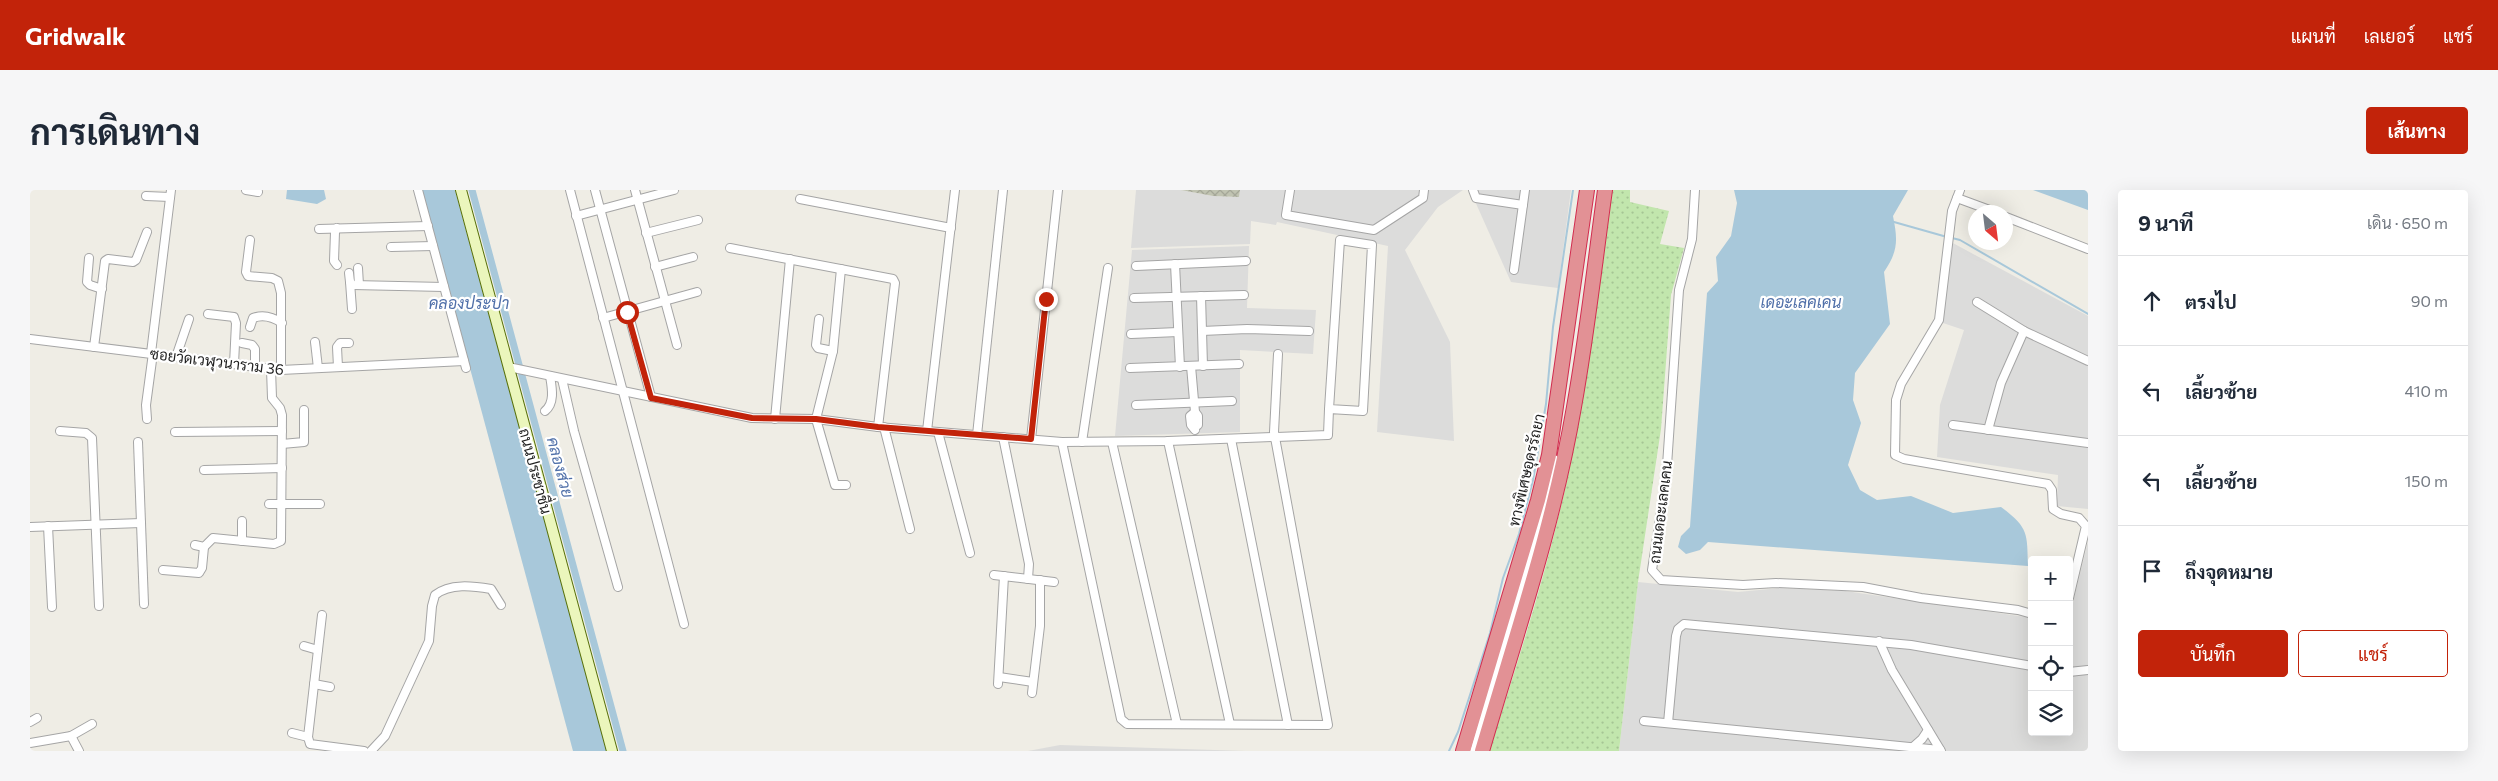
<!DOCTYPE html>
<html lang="th">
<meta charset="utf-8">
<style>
body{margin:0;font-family:Commissioner,Sarabun,sans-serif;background:#f6f6f7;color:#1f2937}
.controls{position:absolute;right:15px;bottom:15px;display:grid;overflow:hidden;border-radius:5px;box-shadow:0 5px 20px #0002}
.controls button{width:45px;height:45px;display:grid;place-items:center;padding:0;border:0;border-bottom:1px solid #e0e1e3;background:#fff;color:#1f2937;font:25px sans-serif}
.compass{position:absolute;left:1938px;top:15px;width:45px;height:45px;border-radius:50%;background:#fff;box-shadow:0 5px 20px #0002;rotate:152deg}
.stop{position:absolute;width:15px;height:15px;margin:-11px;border:4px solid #c2230a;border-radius:50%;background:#fff}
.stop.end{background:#c2230a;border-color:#fff;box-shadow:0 1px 5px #0008}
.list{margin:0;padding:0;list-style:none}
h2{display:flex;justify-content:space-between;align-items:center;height:65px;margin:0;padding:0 20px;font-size:21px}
h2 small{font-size:16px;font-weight:400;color:#747a83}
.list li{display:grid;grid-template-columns:32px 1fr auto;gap:15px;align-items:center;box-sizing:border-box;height:90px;padding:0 20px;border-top:1px solid #e0e1e3}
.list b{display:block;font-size:19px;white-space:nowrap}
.list em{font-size:16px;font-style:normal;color:#747a83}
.actions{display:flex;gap:10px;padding:15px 20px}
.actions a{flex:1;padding:11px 0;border:1px solid #c2230a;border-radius:5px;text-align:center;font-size:18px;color:#c2230a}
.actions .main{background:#c2230a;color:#fff}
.icon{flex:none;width:28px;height:28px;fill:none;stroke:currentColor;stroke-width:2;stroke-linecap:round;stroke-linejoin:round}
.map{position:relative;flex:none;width:2058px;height:561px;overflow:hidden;border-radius:5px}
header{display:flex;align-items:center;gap:30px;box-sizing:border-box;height:70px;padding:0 25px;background:#c2230a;color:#fff}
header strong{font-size:24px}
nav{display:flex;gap:28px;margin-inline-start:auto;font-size:18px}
.intro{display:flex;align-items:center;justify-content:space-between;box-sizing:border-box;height:120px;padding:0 30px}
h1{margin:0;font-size:35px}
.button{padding:12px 22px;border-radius:5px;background:#c2230a;color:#fff;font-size:18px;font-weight:700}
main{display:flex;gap:30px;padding:0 30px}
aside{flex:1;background:#fff;border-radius:5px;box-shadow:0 5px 20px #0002}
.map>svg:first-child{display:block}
.residential{fill:#dcdcdb}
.construction{fill:url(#construction-cross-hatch)}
.grass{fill:url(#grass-dots)}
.water{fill:#a8c8da}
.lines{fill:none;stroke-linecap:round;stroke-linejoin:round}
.stream{stroke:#a8c8da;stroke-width:2}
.canal{stroke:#a8c8da;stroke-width:7}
.street-casing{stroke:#a5a5a5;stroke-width:10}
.secondary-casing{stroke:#57700a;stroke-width:12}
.highway-casing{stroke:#d22d4f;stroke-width:16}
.street{stroke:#fff;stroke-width:8}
.secondary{stroke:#ebf6bc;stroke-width:10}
.highway{stroke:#e29195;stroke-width:14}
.route{stroke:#c2230a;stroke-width:6}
.labels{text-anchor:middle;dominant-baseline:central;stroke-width:4.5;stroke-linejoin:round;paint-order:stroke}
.street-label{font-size:15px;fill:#1e1e1e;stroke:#fff}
.water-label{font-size:16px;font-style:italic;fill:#5070a9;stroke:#fff}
</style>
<header>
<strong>Gridwalk</strong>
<nav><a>แผนที่</a><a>เลเยอร์</a><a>แชร์</a></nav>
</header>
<div class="intro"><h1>การเดินทาง</h1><a class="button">เส้นทาง</a></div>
<main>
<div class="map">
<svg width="2058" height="561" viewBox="0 0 2058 561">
<defs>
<pattern id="construction-cross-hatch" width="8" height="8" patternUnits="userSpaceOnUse" patternTransform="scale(1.25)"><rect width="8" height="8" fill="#c0c3b1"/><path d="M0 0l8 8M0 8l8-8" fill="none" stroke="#a5a798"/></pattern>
<pattern id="grass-dots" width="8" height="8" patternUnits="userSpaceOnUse" patternTransform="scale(1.25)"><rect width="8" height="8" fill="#c2e6ad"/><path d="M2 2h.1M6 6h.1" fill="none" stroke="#a6c594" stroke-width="1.8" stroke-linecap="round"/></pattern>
</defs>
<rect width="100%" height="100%" fill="#efede5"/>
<!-- residential -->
<g class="residential">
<path d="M 1106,0 L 1151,0 L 1183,6 L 1209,7 L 1210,0 L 1433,0 L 1408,17 L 1375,60 L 1420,152 L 1424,251 L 1347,242 L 1358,56 L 1247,32 L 1246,35 L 1221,31 L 1220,54 L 1101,58 Z"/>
<path d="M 1440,0 L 1541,0 L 1528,98 L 1481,92 Z"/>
<path d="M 1921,52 L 2058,126 L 2058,319 L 2027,316 L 2028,285 L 1907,267 L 1910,215 L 1934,140 L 1910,132 Z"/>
<path d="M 1219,56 L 1217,118 L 1286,120 L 1283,164 L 1210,160 L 1210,242 L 1085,246 L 1102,60 Z"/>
<path d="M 2058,351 L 2058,561 L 1589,561 L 1608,392 L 1708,402 L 1750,398 L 1815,401 L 1996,427 L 2002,430 L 2002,542 L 2039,542 L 2039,429 Z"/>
<path d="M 1030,555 L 1216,561 L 998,561 Z"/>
</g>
<!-- construction -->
<path class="construction" d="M 1151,0 L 1210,0 L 1209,7 L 1183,6 Z"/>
<!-- grass -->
<path class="grass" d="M 1579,0 L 1600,0 L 1600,12 L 1639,21 L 1630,54 L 1654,58 L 1641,105 L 1631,239 L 1608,392 L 1589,561 L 1459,561 C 1487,475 1515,388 1535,299 C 1557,202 1566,99 1579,0 Z"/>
<!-- water -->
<g class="water">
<path d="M 257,0 L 294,0 L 296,9 L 287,14 L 256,9 Z"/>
<path d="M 392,0 L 425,0 L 577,561 L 543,561 Z"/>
<path d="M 1704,0 L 1878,0 L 1863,26 C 1868,51 1868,61 1854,82 L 1860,134 L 1825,183 L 1823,210 L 1831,233 L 1818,275 L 1830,300 L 1847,310 L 1881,306 L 1923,323 L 1971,317 C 1999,338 1997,343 1998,376 L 1678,352 L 1670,360 L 1656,364 L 1648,357 L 1651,346 L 1660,337 L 1677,103 L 1688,91 L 1686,67 L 1701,46 L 1707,13 Z"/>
<path d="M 2003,0 L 2058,0 L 2058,20 Z"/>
</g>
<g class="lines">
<!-- stream -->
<g class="stream">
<path d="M 1864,32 L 1917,47"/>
<path d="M 1922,48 L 1930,50 L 2058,124"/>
<path d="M 1419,561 L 1428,542 L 1460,443 L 1473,388 L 1489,344 L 1503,290 L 1516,214 L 1523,137 L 1543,0"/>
</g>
<!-- canal -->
<path class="canal" d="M 442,0 L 593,561"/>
<defs>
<g id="street">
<path d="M 216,0 L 228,2"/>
<path d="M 388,0 L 436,178"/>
<path d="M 540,0 L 654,434"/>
<path d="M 565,0 L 621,207"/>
<path d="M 605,0 L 647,155"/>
<path d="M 1260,0 L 1256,25 L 1344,40 L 1393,8 L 1394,0"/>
<path d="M 1443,0 L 1446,8 L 1493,15"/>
<path d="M 1665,0 L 1662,49 L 1649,100 L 1636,290 L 1622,380 L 1631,390 L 1713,395 L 1746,393 L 1833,397 L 1891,408 L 1988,420 L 2002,424"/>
<path d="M 1930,0 L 1922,21 L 1909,130 L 1871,194 L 1866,210 L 1865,265 L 1874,269 L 2018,294 L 2022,300 L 2023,319 L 2031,324 L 2049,328 L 2056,336 L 2039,408"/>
<path d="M 116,6 L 140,7"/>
<path d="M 1927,8 L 1965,22"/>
<path d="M 770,9 L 921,38"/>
<path d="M 546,26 L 644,0"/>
<path d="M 1976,27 L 2058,59"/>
<path d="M 289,39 L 398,36"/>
<path d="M 616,43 L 668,30"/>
<path d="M 220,50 L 216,82 L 218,86 L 242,88 L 248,91 L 251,103 L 251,180"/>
<path d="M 361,57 L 403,56"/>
<path d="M 700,58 L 863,89 L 865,93 L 848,237"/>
<path d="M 59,68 L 57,92 L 60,95 L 72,99"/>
<path d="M 1145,74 L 1150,177"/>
<path d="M 307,75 L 304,71 L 305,42 L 307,38"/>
<path d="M 1106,76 L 1216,71"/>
<path d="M 625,77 L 663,67"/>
<path d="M 328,78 L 329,95"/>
<path d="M 811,79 L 803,161 L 786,229 L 805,295 L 816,295"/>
<path d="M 1484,80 L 1495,0"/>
<path d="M 319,83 L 320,92 L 323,95 L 414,97"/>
<path d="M 320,92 L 322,119"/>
<path d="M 1171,106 L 1173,176"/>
<path d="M 1104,108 L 1214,105"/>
<path d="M 1947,112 L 1994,141 L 2058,171"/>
<path d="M 178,124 L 204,127 L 206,133 L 204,174"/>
<path d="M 573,128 L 667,102"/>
<path d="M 789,129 L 786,155 L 788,158 L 803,161"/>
<path d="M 220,137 L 223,128 C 233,124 243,127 252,133"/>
<path d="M 1172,141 L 1217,139 L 1279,141"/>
<path d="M 1101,144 L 1148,142"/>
<path d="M 0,149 L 251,180 L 434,171"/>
<path d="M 285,152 L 288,178"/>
<path d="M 212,153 L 222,155 L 225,159 L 225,177"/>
<path d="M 64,157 L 75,71 L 78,69 L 103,72 L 106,70 L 117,42"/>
<path d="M 121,163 L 141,0"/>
<path d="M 146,167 L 159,129"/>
<path d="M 1161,176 L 1165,222 L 1168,226 L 1168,235 L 1165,237"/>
<path d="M 308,177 L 307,157 L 310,153 L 319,153"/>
<path d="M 478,177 L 722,228 L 786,229 L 848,237 L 1032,252 L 1138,251 L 1298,245 L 1299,219 L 1310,50 L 1342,55 L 1333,221 L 1299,219"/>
<path d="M 1100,178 L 1209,174"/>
<path d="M 532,189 L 544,241 L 588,397"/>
<path d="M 1106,215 L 1202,211"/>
<path d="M 515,221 C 525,213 522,198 520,186"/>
<path d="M 1165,222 L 1160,226 L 1161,235 L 1165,240"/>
<path d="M 117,229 L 116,215 L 123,163"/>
<path d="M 745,229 L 760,69"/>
<path d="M 1923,235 L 2058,253"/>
<path d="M 854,237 L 880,339"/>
<path d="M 1958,240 L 1971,193 L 1994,141"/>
<path d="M 30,241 L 56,243 L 62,248 L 69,416"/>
<path d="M 897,241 L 925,0"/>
<path d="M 145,242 L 252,241"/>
<path d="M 908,242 L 940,363"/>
<path d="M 947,245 L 973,0"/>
<path d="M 973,247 L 999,374 L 998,389"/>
<path d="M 1001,249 L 1028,0"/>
<path d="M 1201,249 L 1258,535"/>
<path d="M 1138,251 L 1200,534"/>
<path d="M 108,252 L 114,414"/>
<path d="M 1032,252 L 1091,529 L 1097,534 L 1298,535 L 1244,242 L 1248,164"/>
<path d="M 1052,252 L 1078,78"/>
<path d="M 1082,252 L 1147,534"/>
<path d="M 252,254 L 274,252 L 274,220"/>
<path d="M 174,280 L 252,278"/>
<path d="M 239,314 L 290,314"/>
<path d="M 18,336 L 22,417"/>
<path d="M 0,337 L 111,333"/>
<path d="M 212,351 L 212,331"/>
<path d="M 165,355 L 174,357 L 183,348 L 244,354 L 251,351 L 252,225 L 250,218 L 242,208 L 241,179"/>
<path d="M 133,380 L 169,383 L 172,378 L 174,357"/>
<path d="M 964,385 L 1024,392"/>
<path d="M 292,425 L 278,547 L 280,554 L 334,561"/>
<path d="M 1849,451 L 1862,480 L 1911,561"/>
<path d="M 274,456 L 288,460"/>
<path d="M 2039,482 L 2058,480"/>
<path d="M 969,487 L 1003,492"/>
<path d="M 284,494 L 300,497"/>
<path d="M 968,494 L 974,386"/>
<path d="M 1002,503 L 1010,436 L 1010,390"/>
<path d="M 1614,531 L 1910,560"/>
<path d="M 0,532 L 7,528"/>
<path d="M 1638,533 L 1646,446 L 1648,439 L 1654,434 L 1881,455 L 2002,476"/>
<path d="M 262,543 L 278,547"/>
<path d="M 41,546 L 49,561"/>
<path d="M 0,553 L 41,546 L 62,534"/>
<path d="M 1883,557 L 1892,549 L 1898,540"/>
<path d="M 341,561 L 355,546 L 399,451 L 402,416 L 405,405 C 420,393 443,396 461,399 L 471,415"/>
<path d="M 1444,561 L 1520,297 L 1524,269"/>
</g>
<path id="secondary" d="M 431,0 L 582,561"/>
<g id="highway">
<path d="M 1433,561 L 1508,310 L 1519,265 L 1557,0"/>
<path d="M 1452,561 C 1485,448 1524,334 1544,217 C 1557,145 1565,72 1575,0"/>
</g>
</defs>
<!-- street casing -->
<use href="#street" class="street-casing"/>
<!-- secondary casing -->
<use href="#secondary" class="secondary-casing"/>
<!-- highway casing -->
<use href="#highway" class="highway-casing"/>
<!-- street -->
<use href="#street" class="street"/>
<!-- secondary -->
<use href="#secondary" class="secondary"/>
<!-- highway -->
<use href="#highway" class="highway"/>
</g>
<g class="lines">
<!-- route -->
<path class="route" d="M 597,122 L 621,208 L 722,228 L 786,229 L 848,237 L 1001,249 L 1016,109"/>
</g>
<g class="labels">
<!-- street labels -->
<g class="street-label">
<text transform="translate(187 171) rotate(7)">ซอยวัดเวฬุวนาราม 36</text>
<text transform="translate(1496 280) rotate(-77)">ทางพิเศษอุดรรัถยา</text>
<text transform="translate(506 281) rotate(75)">ถนนประชาชื่น</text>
<text transform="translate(1630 322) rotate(-83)">ถนนเดอะเลคเคน</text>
</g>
<!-- water labels -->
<g class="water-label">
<text x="1771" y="111">เดอะเลคเคน</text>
<text x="439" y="112">คลองประปา</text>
<text transform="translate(531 277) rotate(75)">คลองส่วย</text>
</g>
</g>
</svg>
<div class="controls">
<button>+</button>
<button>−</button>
<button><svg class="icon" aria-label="locate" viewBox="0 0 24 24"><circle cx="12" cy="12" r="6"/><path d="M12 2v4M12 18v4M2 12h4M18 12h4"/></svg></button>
<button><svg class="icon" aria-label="layers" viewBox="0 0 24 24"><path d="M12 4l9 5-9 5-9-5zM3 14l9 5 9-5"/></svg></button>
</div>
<svg class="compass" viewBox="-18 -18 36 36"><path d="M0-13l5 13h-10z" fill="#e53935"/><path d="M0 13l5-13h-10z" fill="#747a83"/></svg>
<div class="stop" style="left:597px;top:122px"></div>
<div class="stop end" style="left:1016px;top:109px"></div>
</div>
<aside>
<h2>9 นาที<small>เดิน · 650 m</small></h2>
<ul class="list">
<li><svg class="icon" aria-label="ahead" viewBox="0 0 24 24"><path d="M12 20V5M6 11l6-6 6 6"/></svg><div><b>ตรงไป</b></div><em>90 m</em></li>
<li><svg class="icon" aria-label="left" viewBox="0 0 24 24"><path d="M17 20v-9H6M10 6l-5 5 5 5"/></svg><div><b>เลี้ยวซ้าย</b></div><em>410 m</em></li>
<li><svg class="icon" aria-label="left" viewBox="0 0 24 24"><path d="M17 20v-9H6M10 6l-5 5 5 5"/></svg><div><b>เลี้ยวซ้าย</b></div><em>150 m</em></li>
<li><svg class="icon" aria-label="arrive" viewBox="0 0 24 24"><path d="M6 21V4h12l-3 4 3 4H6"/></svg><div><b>ถึงจุดหมาย</b></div></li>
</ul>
<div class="actions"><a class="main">บันทึก</a><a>แชร์</a></div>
</aside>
</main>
